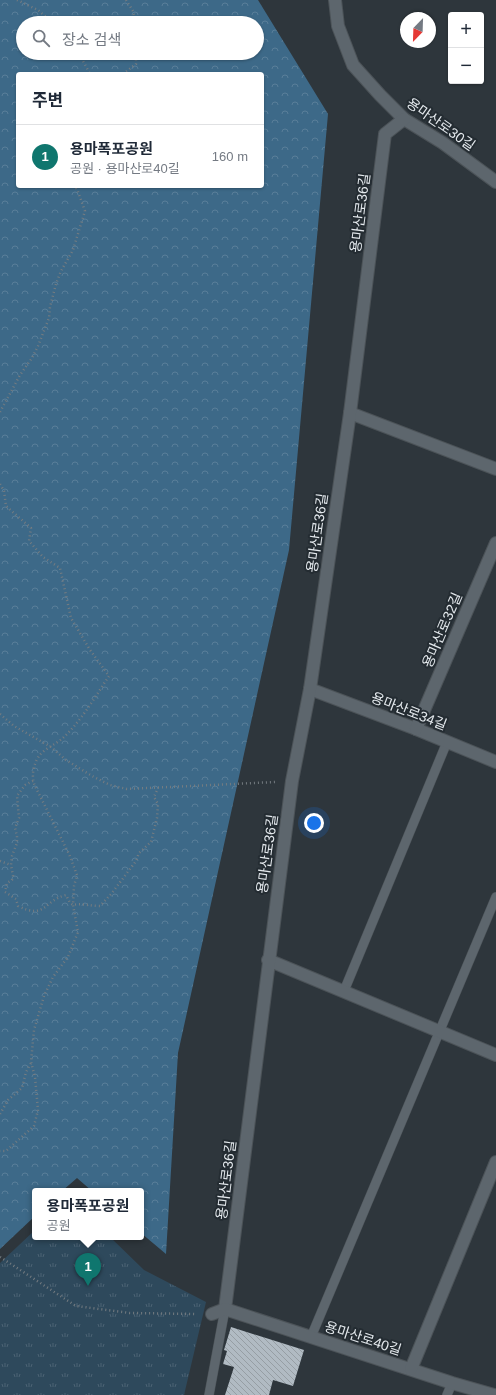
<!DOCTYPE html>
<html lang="ko">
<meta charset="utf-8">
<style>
body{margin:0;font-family:Arial,"Noto Sans KR",sans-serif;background:#f2f2f3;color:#1f2937}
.controls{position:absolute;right:12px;top:12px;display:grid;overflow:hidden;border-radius:4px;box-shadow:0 1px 3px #0004}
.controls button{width:36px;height:36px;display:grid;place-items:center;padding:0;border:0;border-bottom:1px solid #e0e1e3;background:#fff;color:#1f2937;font:20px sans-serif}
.compass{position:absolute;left:400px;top:12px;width:36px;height:36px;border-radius:50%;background:#fff;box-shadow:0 1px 3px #0004;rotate:203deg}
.you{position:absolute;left:314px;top:823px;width:14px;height:14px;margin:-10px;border:3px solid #fff;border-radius:50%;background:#1a73e8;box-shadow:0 0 0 6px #1a73e833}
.badge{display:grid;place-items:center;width:26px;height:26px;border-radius:50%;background:#0f766e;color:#fff;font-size:13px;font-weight:700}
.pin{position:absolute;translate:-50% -33px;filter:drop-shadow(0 1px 2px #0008)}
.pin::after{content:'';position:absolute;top:21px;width:14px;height:12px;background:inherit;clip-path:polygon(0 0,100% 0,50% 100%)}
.popup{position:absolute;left:32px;top:1188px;width:112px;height:52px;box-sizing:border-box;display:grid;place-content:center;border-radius:4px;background:#fff;filter:drop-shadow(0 1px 3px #0005);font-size:13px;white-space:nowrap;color:#747a83}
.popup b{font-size:15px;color:#1f2937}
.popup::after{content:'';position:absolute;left:50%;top:100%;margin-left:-8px;border:8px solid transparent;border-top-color:#fff}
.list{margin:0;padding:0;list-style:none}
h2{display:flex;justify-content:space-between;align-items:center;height:52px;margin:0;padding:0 16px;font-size:17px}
h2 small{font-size:13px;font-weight:400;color:#747a83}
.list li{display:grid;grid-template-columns:26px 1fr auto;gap:12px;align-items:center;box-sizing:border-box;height:64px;padding:0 16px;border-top:1px solid #e0e1e3}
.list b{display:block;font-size:15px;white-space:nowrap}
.list p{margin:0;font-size:13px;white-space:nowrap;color:#747a83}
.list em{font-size:13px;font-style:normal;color:#747a83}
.icon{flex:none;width:22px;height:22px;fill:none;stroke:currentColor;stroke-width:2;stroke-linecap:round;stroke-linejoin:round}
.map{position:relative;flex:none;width:496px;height:1395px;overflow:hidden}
.search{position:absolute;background:#fff;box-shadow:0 1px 3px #0004;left:16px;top:16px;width:248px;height:44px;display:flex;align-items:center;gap:10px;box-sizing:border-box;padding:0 14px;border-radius:22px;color:#747a83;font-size:15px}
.panel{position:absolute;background:#fff;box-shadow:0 1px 3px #0004;left:16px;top:72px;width:248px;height:116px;border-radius:4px}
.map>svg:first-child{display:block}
.grass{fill:url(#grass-tufts)}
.forest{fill:url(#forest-crowns);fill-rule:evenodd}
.building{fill:url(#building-back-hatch)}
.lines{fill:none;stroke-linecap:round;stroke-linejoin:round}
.service-casing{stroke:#4c5358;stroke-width:10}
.minor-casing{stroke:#4c5358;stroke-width:14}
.path{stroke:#757c81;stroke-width:2.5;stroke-dasharray:1 3;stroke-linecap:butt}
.service{stroke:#5d666d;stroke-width:9}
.minor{stroke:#5d666d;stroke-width:12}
.labels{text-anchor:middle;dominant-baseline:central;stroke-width:4;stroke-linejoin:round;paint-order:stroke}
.street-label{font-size:14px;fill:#e4e9ed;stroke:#242c32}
</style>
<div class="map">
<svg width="496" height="1395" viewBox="0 0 496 1395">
<defs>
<pattern id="grass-tufts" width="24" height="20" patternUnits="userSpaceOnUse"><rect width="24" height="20" fill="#2e495c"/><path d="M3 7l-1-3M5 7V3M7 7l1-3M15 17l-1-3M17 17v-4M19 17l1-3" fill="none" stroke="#4c6374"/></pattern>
<pattern id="forest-crowns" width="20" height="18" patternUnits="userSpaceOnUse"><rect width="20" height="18" fill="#3d6988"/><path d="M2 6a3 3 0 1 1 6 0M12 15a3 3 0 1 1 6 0" fill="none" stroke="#597e99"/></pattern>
<pattern id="building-back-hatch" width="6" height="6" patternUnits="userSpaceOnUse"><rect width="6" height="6" fill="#b1bbc3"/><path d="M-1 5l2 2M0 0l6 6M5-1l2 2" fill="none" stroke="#969ea4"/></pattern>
</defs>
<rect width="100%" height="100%" fill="#2e363c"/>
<!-- grass -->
<path class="grass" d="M 35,1230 L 35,1237 L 110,1237 L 144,1270 L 206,1302 L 184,1395 L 0,1395 L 0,1263 Z"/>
<!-- forest -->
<path class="forest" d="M 0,0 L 258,0 L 328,114 L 289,550 L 178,1053 L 166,1254 L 141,1233 L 141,1191 L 92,1191 L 77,1178 L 62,1191 L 35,1191 L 35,1216 L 0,1249 ZM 23,23 L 257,23 L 257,53 L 23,53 ZM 18,74 L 262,74 L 262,186 L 18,186 Z"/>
<!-- building -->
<path class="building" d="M 231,1327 L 304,1350 L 293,1386 L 273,1380 L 269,1395 L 225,1395 L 234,1367 L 223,1364 L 227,1351 L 224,1350 Z"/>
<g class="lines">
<defs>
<g id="service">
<path d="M 344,991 L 447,742"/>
<path d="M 311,1337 L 496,897"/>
<path d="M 209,1395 L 225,1309"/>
<path d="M 447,1395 L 452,1383"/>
</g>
<g id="minor">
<path d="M 335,0 L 338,26 L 353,65 L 380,95 L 404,119 L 443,143 L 496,182"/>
<path d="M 350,413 L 496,469"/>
<path d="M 310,689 L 416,729 L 496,762"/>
<path d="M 416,729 L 496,543"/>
<path d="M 268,960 L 496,1055"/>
<path d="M 225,1309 L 292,781 L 310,689 L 350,413 L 385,134 L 404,119"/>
<path d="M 212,1314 L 225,1309 L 452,1383 L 494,1395"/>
<path d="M 411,1369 L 496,1162"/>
</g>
</defs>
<!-- service casing -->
<use href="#service" class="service-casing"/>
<!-- minor casing -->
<use href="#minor" class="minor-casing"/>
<!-- path -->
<g class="path">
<path d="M 17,0 L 38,10 L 53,23"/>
<path d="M 126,0 L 133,11 L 136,23"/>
<path d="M 70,53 L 82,59 L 90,74"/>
<path d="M 123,74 L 136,64 L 136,53"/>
<path d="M 0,412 L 20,375 L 32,358 L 38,346 L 49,318 L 50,307 L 56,284 L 61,271 L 73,250 L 85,211 L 77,189 L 74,186"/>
<path d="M 0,484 L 4,491 L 6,506 L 31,528 L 29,541 L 43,557 L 60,568 L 71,618 L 90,650 L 109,676 C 95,697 82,720 63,738 C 56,744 44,749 39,756 C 33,765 31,777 35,786 L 69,854 L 77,875 L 74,886 L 73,905 L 78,932 L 68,957 L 53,977 L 44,996 L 34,1030 L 31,1062 L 35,1077 L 38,1110 L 34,1126 L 6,1151 L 0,1151"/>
<path d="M 0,714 L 14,726 L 51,747 L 66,760 L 92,776 L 110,785 L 127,789 L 275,782"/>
<path d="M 33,781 L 25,785 L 17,796 L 19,818 L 15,828 L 17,836 L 17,843 L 12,856 L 11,865 L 13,876 L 12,880 L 7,883 L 5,892 L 16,899 L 18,906 C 46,920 44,900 66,895 L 70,903 L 73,905 C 82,903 90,906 100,906 L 112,893 L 136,861 L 139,853 L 151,842 L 157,818 L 158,804 L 154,797 L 158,788"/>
<path d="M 0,861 L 11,865"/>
<path d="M 0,1114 L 8,1100 L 22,1088 L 26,1072 L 31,1063"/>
<path d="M 0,1257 L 76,1306 L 130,1313 L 196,1314"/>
</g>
<!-- service -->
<use href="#service" class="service"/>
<!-- minor -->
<use href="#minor" class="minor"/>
</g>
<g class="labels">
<!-- street labels -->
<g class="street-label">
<text transform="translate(441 124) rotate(35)">용마산로30길</text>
<text transform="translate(360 213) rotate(-83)">용마산로36길</text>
<text transform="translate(317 533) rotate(-82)">용마산로36길</text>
<text transform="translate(442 630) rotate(-67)">용마산로32길</text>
<text transform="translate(409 711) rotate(21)">용마산로34길</text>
<text transform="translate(267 854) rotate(-82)">용마산로36길</text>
<text transform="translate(226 1180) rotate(-83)">용마산로36길</text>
<text transform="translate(363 1338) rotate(18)">용마산로40길</text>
</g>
</g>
</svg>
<div class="controls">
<button>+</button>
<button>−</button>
</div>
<svg class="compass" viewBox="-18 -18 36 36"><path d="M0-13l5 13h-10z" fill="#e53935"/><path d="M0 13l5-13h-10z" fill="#747a83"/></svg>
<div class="you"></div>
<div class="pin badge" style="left:88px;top:1286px">1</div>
<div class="popup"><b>용마폭포공원</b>공원</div>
<div class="search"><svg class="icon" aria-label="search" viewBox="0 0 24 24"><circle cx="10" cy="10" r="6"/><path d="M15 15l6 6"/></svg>장소 검색</div>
<section class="panel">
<h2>주변<small></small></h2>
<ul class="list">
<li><span class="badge">1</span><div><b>용마폭포공원</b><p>공원 · 용마산로40길</p></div><em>160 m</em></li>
</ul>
</section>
</div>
